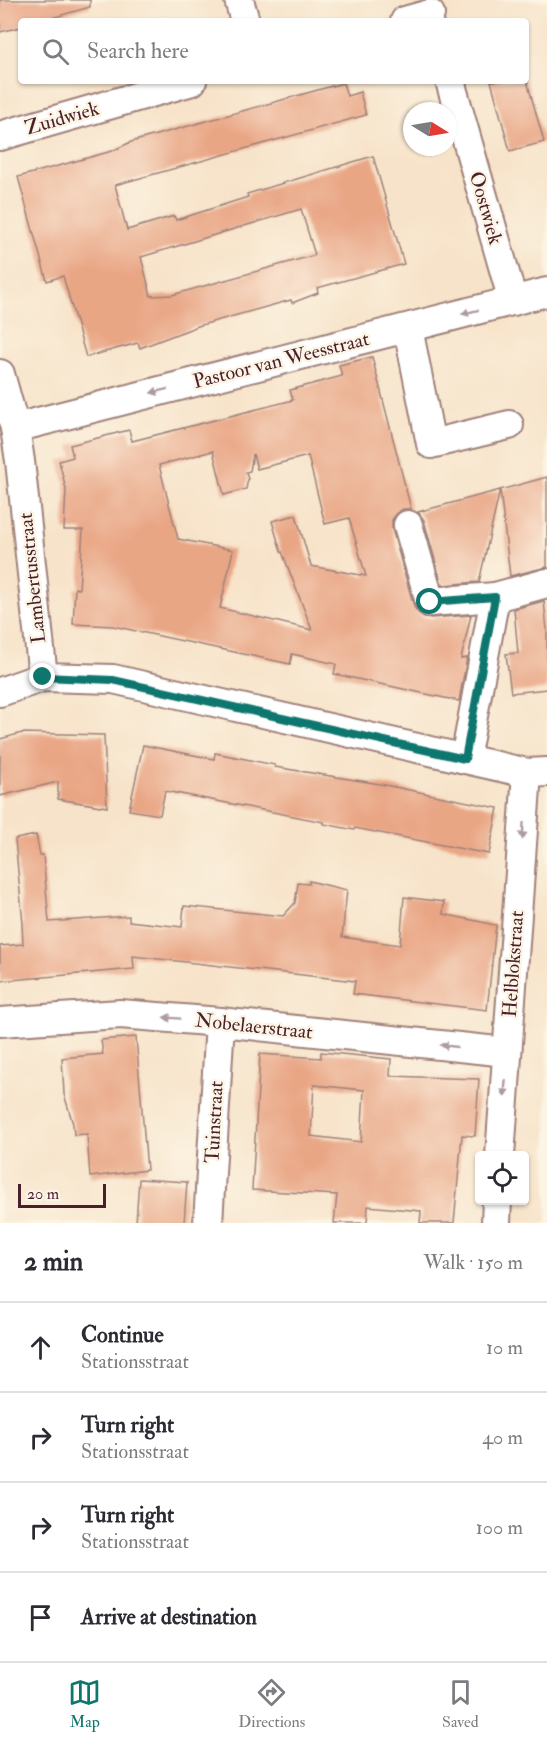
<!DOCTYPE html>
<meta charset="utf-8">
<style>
body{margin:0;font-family:"IM FELL Double Pica",serif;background:#f7f7f7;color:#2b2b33}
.controls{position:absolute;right:18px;bottom:18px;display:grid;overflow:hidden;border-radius:6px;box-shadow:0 2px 4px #0004}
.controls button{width:54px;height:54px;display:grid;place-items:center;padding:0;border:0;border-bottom:2px solid #e1e1e2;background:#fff;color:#2b2b33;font:30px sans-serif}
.compass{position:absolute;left:403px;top:102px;width:54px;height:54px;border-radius:50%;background:#fff;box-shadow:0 2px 4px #0004;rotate:101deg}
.scale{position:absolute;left:18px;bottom:15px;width:88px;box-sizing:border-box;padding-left:6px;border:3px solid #4a1f2b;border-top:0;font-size:16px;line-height:21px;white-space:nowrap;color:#4a1f2b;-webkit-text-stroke:4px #fcf5e5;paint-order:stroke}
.stop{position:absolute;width:18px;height:18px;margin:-14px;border:4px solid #0f766e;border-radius:50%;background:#fff}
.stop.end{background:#0f766e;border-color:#fff;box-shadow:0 2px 6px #0008}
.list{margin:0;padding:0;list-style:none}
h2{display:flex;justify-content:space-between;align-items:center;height:78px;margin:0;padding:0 24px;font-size:26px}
h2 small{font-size:20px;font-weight:400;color:#7c7c81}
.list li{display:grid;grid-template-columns:39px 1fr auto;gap:18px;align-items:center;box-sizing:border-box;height:90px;padding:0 24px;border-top:2px solid #e1e1e2}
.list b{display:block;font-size:22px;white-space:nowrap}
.list p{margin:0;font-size:20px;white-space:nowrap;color:#7c7c81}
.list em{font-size:20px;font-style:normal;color:#7c7c81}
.icon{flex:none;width:33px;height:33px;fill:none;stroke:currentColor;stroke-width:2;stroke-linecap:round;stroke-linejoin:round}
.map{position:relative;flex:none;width:547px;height:1223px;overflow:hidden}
.search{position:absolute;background:#fff;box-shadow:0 2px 4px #0004;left:18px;right:18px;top:18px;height:66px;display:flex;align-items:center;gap:15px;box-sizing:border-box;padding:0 21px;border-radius:6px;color:#7c7c81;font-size:22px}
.sheet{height:438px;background:#fff}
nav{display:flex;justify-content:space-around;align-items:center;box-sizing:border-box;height:84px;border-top:2px solid #e1e1e2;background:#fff;font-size:16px;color:#7c7c81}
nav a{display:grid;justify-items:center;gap:3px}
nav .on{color:#0f766e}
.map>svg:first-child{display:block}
.building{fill:#e9a685;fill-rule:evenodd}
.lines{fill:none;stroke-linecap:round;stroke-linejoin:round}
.minor-casing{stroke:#a0817a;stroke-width:32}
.minor{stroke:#fff;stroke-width:28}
.oneway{fill:#ae9aa0}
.route{stroke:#0f766e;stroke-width:8}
.labels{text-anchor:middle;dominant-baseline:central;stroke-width:5;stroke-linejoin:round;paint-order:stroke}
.street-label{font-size:20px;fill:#4a1f2b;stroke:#fcf5e5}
</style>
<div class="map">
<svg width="547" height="1223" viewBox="0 0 547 1223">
<rect width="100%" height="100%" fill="#fcf5e5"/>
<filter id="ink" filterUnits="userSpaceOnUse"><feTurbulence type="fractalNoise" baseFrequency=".0167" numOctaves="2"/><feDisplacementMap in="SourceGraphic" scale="12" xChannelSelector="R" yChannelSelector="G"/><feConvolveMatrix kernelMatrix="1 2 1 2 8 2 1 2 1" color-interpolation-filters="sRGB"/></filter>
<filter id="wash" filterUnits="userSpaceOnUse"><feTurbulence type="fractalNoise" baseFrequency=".008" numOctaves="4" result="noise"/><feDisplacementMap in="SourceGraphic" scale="24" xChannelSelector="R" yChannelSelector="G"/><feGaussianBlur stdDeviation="1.35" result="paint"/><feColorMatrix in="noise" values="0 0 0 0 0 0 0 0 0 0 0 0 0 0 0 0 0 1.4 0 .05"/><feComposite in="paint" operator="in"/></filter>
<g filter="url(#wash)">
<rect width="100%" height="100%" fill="#f7e3c9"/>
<g id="blocks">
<!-- building -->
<g class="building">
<path d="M 0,0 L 90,0 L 90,7 L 41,21 L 21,21 L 21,27 L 0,32 Z"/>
<path d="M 491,81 L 527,81 L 544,142 L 510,151 Z"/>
<path d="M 343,83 L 347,96 L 360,92 L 366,115 L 115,185 L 127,230 L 174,216 L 176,220 L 248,197 L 247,194 L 373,156 L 404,264 L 317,288 L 318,293 L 292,303 L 291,300 L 198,326 L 140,348 L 138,343 L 86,357 L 63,276 L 47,281 L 18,177 L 112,151 L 131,142 ZM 301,209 L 315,255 L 172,295 L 151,296 L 141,257 Z"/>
<path d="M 372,357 L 411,509 L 403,509 L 397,513 L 392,520 L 392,529 L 414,607 L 418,613 L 424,617 L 431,618 L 471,615 L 461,659 L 467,658 L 459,701 L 334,674 L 336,664 L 292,654 L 290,664 L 113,626 L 73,624 L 75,588 L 79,589 L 83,530 L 64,530 L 66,489 L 59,461 L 73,457 L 70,445 L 129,430 L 132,441 L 293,400 L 290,390 L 342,376 L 339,365 ZM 213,451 L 224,495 L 246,489 L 248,479 L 246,472 L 250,471 L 253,454 L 257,469 L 308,456 L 325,524 L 349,518 L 366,576 L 311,566 L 296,515 L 272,521 L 281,552 L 282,552 L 312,630 L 220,608 L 233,550 L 178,539 L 159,465 Z"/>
<path d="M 547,477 L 547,567 L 510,576 L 500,490 Z"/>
<path d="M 500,490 L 479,582 L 442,585 L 424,520 L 418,512 Z"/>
<path d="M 544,601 L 547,630 L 547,689 L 511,693 L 506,654 L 518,653 L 514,609 Z"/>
<path d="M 22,733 L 104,735 L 107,807 L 58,799 L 58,782 L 0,796 L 0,739 Z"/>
<path d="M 143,745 L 214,759 L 215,753 L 275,765 L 275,767 L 380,784 L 498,808 L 489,854 L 355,828 L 354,830 L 324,824 L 324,822 L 165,791 L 160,815 L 129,810 Z"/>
<path d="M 36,835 L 40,855 L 43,855 L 49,922 L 129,916 L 129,921 L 182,927 L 184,906 L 283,916 L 295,903 L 298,883 L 309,884 L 309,881 L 347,890 L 342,937 L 400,945 L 404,897 L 444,902 L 443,914 L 496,925 L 487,1010 L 353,994 L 355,981 L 133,956 L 134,969 L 0,981 L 0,946 L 23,944 L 22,924 L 23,924 L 15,839 Z"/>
<path d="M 136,1037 L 147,1170 L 90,1177 L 87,1134 L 74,1135 L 73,1124 L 64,1094 L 62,1058 L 103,1054 L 101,1040 Z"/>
<path d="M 321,1052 L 391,1059 L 390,1076 L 479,1079 L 475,1136 L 462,1135 L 454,1223 L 420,1223 L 421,1211 L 368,1206 L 367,1223 L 334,1223 L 337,1195 L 252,1190 L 260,1054 L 321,1058 ZM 314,1085 L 364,1090 L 361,1142 L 311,1136 Z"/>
<path d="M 139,1179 L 187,1182 L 184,1223 L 136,1223 Z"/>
</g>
</g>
</g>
<g filter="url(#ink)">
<use href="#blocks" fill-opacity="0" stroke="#a0817a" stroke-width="1.5"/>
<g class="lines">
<defs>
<g id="minor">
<path d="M 239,0 L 245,21"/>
<path d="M 405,21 L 430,14"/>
<path d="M 450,81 L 513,301"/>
<path d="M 0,136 L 192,81"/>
<path d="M 408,328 L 431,444 L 509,425"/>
<path d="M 0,374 L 15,428 L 20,461 L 43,677"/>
<path d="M 15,428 L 547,292"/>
<path d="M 408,525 L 430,602 L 495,597 L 547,583"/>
<path d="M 0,692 L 43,677 L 113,679 L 527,773 L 547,772"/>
<path d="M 465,759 L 495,597"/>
<path d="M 0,1022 L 120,1014 L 220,1022 L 507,1052"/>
<path d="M 500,1156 L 527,773"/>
<path d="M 208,1223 L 220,1022"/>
<path d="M 496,1223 L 497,1200"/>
</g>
</defs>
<!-- minor casing -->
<use href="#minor" class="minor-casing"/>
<!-- minor -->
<use href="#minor" class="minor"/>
</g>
<!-- one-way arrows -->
<defs><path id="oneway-solid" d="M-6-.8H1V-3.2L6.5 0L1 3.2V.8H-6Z" transform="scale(1.5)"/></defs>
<g class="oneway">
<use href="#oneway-solid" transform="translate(470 312) rotate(166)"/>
<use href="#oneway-solid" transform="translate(159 391) rotate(166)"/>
<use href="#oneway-solid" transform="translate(523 831) rotate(94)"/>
<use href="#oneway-solid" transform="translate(172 1018) rotate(-176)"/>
<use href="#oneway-solid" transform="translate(449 1046) rotate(-174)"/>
<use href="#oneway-solid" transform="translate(505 1088) rotate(94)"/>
</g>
</g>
<g class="lines" filter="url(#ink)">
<!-- route -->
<path class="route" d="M 43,677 L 113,680 L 465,759 L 495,597 L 430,602"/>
</g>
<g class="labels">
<!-- street labels -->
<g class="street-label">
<text transform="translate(62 118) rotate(-16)">Zuidwiek</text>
<text transform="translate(486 208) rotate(74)">Oostwiek</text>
<text transform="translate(281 360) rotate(-14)">Pastoor van Weesstraat</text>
<text transform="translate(32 578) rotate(-96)">Lambertusstraat</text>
<text transform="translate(513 964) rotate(-86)">Helblokstraat</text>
<text transform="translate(254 1026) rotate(6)">Nobelaerstraat</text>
<text transform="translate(214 1122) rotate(-87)">Tuinstraat</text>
</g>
</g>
</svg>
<div class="controls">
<button><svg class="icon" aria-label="locate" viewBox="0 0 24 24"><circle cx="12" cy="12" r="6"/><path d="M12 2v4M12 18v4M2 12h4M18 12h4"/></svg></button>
</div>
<svg class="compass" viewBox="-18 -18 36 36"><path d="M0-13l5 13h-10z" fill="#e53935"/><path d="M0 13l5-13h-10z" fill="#7c7c81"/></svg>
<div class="scale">20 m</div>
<div class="stop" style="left:430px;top:602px"></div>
<div class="stop end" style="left:43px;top:677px"></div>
<div class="search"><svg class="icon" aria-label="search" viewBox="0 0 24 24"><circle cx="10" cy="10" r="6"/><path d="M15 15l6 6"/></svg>Search here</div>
</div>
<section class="sheet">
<h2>2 min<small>Walk · 150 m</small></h2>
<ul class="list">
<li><svg class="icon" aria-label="ahead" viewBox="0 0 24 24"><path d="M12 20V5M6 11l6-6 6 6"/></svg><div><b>Continue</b><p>Stationsstraat</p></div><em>10 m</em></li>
<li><svg class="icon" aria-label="right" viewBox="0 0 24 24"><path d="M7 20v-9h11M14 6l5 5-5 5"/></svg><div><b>Turn right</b><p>Stationsstraat</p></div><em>40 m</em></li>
<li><svg class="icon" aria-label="right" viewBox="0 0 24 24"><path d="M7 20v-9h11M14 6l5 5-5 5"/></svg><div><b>Turn right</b><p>Stationsstraat</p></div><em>100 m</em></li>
<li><svg class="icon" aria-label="arrive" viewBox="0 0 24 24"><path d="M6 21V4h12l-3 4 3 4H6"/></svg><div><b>Arrive at destination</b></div></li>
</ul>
</section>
<nav>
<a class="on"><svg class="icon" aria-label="map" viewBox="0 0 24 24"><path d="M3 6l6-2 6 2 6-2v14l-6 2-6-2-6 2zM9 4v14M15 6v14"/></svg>Map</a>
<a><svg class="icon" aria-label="directions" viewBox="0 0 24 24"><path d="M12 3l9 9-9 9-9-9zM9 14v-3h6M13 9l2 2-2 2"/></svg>Directions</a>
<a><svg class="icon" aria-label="saved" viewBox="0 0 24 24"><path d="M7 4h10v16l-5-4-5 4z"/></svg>Saved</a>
</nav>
